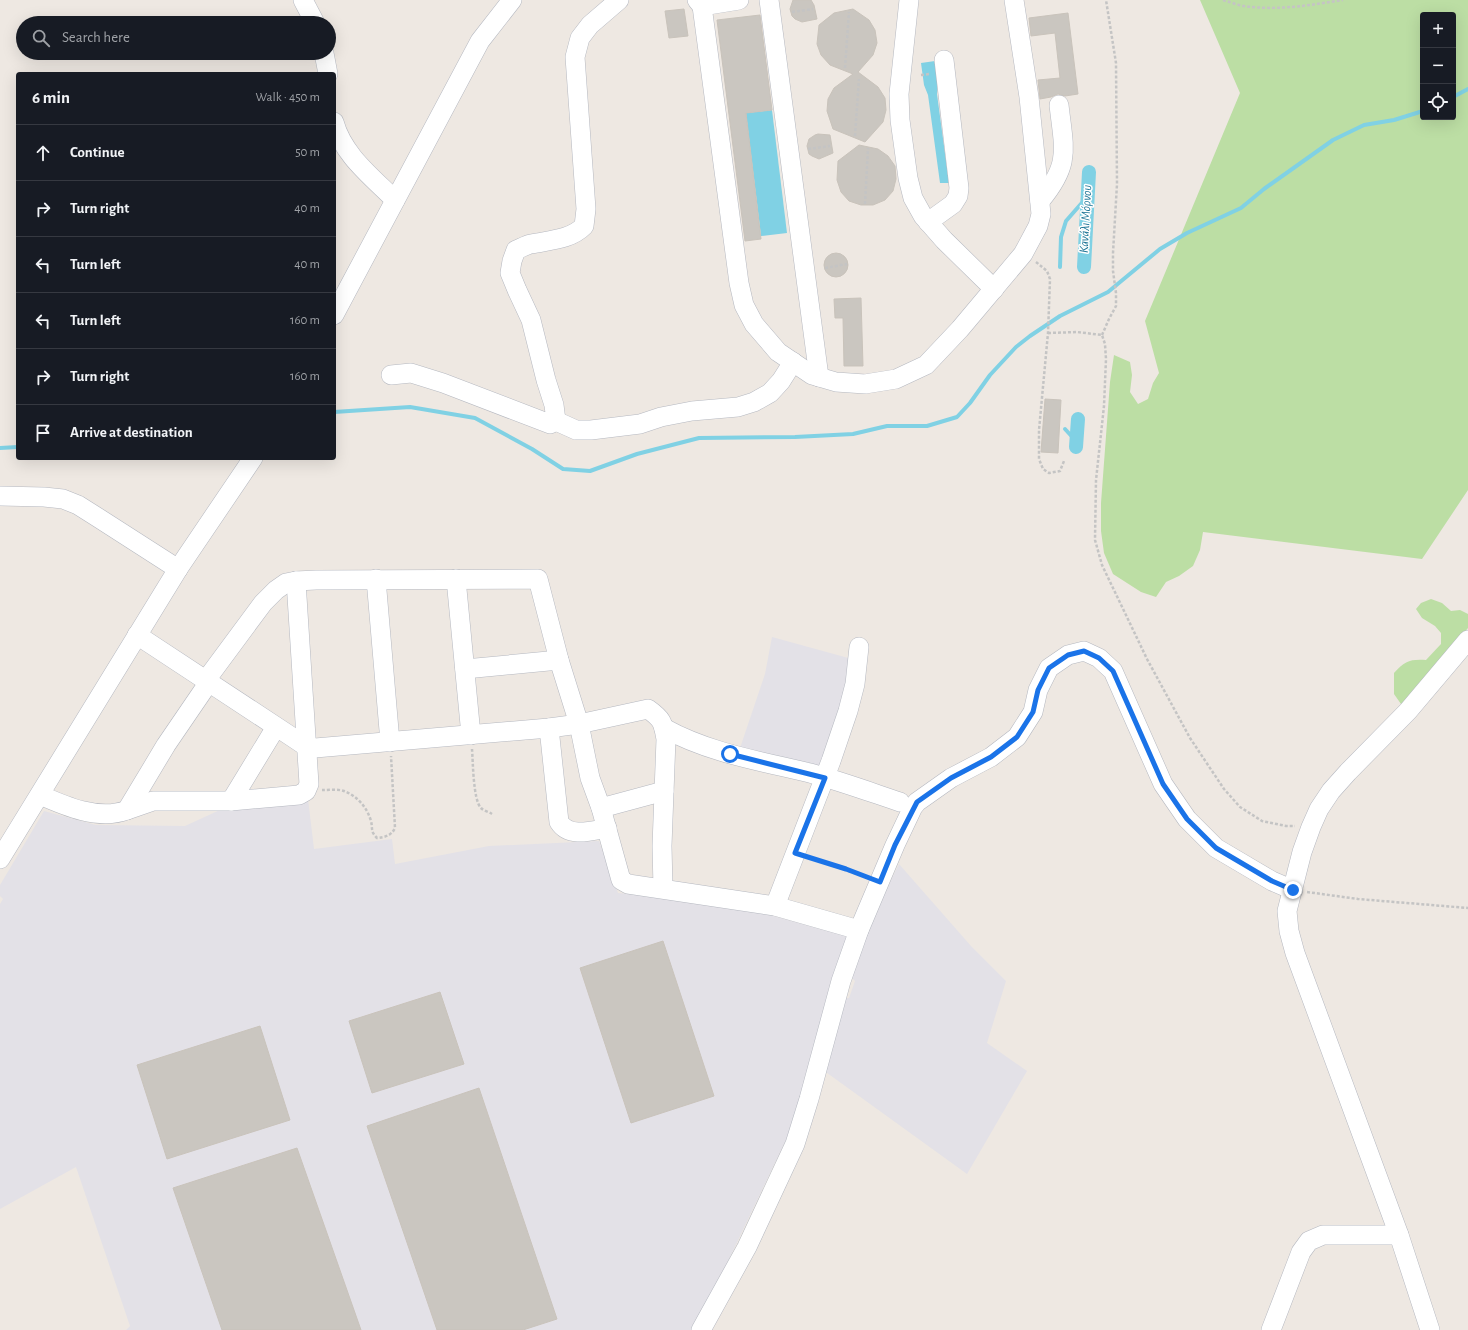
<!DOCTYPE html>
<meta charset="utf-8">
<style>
body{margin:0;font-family:"Alegreya Sans",sans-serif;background:#20242c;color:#f1f3f6}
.controls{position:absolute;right:12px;top:12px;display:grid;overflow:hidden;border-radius:4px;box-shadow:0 4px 16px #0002}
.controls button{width:36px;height:36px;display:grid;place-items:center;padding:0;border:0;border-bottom:1px solid #363941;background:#171b24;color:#f1f3f6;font:20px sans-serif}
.stop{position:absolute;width:12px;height:12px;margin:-9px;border:3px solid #1a73e8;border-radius:50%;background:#fff}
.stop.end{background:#1a73e8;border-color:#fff;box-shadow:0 1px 4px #0008}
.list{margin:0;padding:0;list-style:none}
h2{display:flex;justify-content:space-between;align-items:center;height:52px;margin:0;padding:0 16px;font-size:17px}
h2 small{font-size:13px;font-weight:400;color:#9ea1a6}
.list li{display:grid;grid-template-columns:26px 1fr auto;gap:12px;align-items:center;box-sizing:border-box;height:56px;padding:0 16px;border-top:1px solid #363941}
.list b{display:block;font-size:15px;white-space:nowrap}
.list em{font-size:13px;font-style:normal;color:#9ea1a6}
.icon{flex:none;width:22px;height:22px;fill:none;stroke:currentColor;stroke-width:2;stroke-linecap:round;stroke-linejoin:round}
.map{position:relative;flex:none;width:1468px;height:1330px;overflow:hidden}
.search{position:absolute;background:#171b24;box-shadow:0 4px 16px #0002;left:16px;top:16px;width:320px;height:44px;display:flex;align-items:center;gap:10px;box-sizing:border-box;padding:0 14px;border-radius:22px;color:#9ea1a6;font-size:15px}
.panel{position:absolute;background:#171b24;box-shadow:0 4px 16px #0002;left:16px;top:72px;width:320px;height:388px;border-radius:4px}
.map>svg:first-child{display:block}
.industrial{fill:#e3e1e7}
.green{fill:#bcdea4;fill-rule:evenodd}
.water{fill:#80d1e4}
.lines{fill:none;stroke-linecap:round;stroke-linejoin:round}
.stream{stroke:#80d1e4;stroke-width:4}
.canal{stroke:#80d1e4;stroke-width:14}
.building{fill:#cac6c0;stroke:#c9c3bb}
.minor-casing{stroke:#b5b8c0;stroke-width:20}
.path{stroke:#c4c4c4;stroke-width:2.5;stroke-dasharray:3 2;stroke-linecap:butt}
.minor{stroke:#fff;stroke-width:19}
.route{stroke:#1a73e8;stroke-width:5}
.labels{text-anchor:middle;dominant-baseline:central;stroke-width:3;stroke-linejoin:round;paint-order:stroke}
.water-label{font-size:13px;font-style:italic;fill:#1b7395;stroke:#fff}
</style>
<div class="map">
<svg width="1468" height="1330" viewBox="0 0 1468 1330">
<rect width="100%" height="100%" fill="#eee8e2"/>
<!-- industrial -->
<g class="industrial">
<path d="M 772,637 L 852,659 L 849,691 L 818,771 L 739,751 L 765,674 Z"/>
<path d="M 308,799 L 314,849 L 392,839 L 395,864 L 489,846 L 599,841 L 618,893 L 666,897 L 756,911 L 847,936 L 848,945 L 831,981 L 813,1056 L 793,1125 L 701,1318 L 694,1330 L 126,1330 L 130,1326 L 76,1167 L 0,1209 L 0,904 L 3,899 L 0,896 L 0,885 L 44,811 L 96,825 L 185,826 L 222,809 Z"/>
<path d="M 899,864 L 971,946 L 1006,981 L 987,1043 L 1027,1071 L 967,1174 L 823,1070 L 841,999 L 849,998 L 855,981 L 849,975 L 865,932 Z"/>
</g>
<!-- green -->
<g class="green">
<path d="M 1200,0 L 1468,0 L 1468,490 L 1422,559 L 1203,532 L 1200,550 L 1193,566 L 1179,576 L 1166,582 L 1156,597 L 1141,592 L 1113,574 L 1104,553 L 1101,531 L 1101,503 L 1110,382 L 1114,355 L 1130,362 L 1132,375 L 1130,392 L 1138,404 L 1148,399 L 1153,383 L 1159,373 L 1145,321 L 1240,93 ZM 1423,15 L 1453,15 L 1453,117 L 1423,117 Z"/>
<path d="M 1431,599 L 1442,603 L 1451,611 L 1460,610 L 1468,614 L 1468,628 L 1412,695 L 1401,704 L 1394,694 L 1394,673 C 1405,661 1410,659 1426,660 L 1441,644 L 1441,633 L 1435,626 L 1422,618 L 1416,609 L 1421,603 Z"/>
</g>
<!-- water -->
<g class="water">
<path d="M 935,61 L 938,84 L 937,94 L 949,183 L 940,183 L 928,95 L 924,85 L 921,63 Z"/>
<path d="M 772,110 L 787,233 L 761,236 L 746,113 Z"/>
<circle cx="836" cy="265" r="11"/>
</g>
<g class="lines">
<!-- stream -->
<g class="stream">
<path d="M 1453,97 L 1468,89"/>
<path d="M 1060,267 L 1061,237 L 1066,221 L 1087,197"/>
<path d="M 334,412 L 410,407 L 475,418 L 532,449 L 563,469 L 590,471 L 637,454 L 699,438 L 795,437 L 853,434 L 887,426 L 927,426 L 957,417 L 970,403 L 990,375 L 1016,347 L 1030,336 L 1060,316 L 1108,292 L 1160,249 L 1187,233 L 1241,208 L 1264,189 L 1333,140 L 1364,125 L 1394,120 L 1423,111"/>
<path d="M 1065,429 L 1076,441"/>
<path d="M 0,448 L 18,447"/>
</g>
<!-- canal -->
<g class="canal">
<path d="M 1084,267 L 1089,172"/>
<path d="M 1076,447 L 1078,419"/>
</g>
</g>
<!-- building -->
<g class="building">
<path d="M 793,0 L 811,0 L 814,5 L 817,19 L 802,22 L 795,19 L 792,16 L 790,9 Z"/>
<path d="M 684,9 L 688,36 L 669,38 L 665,11 Z"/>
<path d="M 853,9 L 869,20 L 875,30 L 877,43 L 873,55 L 858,72 L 878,87 L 885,98 L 886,110 L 883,122 L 865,142 L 833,129 L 827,111 L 828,99 L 834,88 L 853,74 L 830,65 L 821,55 L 817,44 L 819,25 L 834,13 Z"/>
<path d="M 1068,13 L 1078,94 L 1065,96 L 1058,94 L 1051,97 L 1040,99 L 1038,80 L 1060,78 L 1055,33 L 1031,36 L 1029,18 Z"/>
<path d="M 760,15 L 772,110 L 746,113 L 761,239 L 745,241 L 717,20 Z"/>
<path d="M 818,134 L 830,135 L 833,153 L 819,159 L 812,156 L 809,154 L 807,146 L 809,139 L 815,135 Z"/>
<path d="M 859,145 L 878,149 L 888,156 L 895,166 L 896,179 L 893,191 L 885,200 L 873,205 L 861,205 L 849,201 L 841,192 L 837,180 L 838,161 Z"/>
<circle cx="836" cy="265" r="12"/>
<path d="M 861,298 L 863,366 L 844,366 L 843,318 L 835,318 L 834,299 Z"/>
<path d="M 1045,399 L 1061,400 L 1058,453 L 1041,452 Z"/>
<path d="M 663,941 L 714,1096 L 631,1123 L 580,968 Z"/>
<path d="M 440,992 L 464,1064 L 372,1093 L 349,1021 Z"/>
<path d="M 260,1026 L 290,1120 L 167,1159 L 137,1065 Z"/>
<path d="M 479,1088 L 557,1319 L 523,1330 L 437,1330 L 367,1126 Z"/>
<path d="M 297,1148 L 361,1330 L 222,1330 L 173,1188 Z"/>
</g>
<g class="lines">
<defs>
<g id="minor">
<path d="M 303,0 L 315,23"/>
<path d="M 697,0 L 702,6 L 739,0"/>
<path d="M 769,0 L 819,377"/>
<path d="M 909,0 L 899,94 L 900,120 L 908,178 L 913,198 L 923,216 L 944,240 L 994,289"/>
<path d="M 702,6 L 739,283 L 744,305 L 754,324 L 778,352 L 812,375 L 836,382 L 865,384 L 896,379 L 926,365 L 960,329 L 1023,254 L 1038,226 L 1041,214 L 1029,97 L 1014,0"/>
<path d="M 324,53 L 328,74"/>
<path d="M 334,122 C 343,155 371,176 395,200"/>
<path d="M 1040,201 C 1071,164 1064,150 1059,105"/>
<path d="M 928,222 L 953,204 L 958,196 L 959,188 L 944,60"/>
<path d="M 334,315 L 480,41 L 512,0"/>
<path d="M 391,375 L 411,373 L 443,383 L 550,424 L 556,421 L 554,405 L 546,380 L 531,320 L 517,290 L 510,273 L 512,261 L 516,250 C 521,248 526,245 531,244 C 550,240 570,240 584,226 L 586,209 L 575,57 L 580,38 L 590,25 L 619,0"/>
<path d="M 556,421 L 576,430 L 591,430 L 640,424 L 661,417 L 692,411 L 738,407 L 754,402 L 770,393 L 781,381 L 793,362"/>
<path d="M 0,496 L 44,497 L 63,499 L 78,505 L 97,517 L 178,569"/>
<path d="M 376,579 L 390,742"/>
<path d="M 456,579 L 471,735"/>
<path d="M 137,635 L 292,737 L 307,747 L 315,748 L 549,728 L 579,724 L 648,709 C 662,719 663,722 666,739 L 662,846 L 663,888"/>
<path d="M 465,669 L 559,660"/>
<path d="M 206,680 L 263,603 L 276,590 L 286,583 L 296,581 L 316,580 L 538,579 L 559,660 L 579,724 L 590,778 L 601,808 L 621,880 L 628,884 L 775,906 L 859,930"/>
<path d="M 549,728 L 559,822 C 569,838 591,831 607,828"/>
<path d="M 664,728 C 709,753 760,761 810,773 C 840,781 870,792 900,802"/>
<path d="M 40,795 C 65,806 99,821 127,810 L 166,745 L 209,682"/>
<path d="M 231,801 L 276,727"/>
<path d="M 601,808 L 664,791"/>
<path d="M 127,810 L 153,801 L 231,801 L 299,795 L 306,791 L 309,784 L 296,581"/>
<path d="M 0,859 L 178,569 L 253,458"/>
<path d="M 775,906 L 831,761 L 848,711 L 855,684 L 859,647"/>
<path d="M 701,1330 L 747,1247 L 795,1144 L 809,1099 L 841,981 L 859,930 L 895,845 L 913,807 L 917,802 L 951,778 L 991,757 L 1017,737 L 1033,712 L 1038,690 L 1049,668 L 1068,655 L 1084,651 L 1099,658 L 1113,671 L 1163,784 L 1187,819 L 1216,848 L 1272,881 L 1293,890"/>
<path d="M 1271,1330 L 1301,1252 L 1309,1241 L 1323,1235 L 1399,1235"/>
<path d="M 1430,1330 L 1399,1235 L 1295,953 L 1289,931 L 1287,911 L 1302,852 L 1311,827 L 1319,809 L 1331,791 L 1348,772 L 1408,711 L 1468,640"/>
</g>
</defs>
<!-- minor casing -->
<use href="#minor" class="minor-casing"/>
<!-- path -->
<g class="path">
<path d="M 1223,0 C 1230,2 1237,5 1244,6 C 1277,11 1311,5 1343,0"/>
<path d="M 792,12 L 813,9"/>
<path d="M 845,68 L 849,12"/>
<path d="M 921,75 L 930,74"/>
<path d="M 855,136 L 859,79"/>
<path d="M 808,149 L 830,146"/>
<path d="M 865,204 L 868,148"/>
<path d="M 1036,262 L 1047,271 L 1050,279 L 1048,333 L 1039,430 L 1039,459 L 1043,469 L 1049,473 L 1060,471 L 1064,461"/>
<path d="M 825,268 L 847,264"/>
<path d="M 1048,333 L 1077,332 L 1102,335 L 1105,344 L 1106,359 L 1104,406 L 1096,480 L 1095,540 L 1102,565 L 1147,659 L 1190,738 L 1224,789 L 1240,807 L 1262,821 L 1286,826 L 1295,826"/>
<path d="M 1102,335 L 1109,319 L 1116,306 L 1116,293 L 1113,271 L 1113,253 L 1117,184 L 1116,63 L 1106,0"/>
<path d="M 472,749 C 473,761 473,800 481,808 C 484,811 489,812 492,814"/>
<path d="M 322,790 C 329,790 338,789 344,791 C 357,796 367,807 371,821 C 373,829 370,831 377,838 C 385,837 391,836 395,828 L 391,756"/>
<path d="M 810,858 L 866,877"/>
<path d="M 1307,892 L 1358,899 L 1468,908"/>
</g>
<!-- minor -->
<use href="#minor" class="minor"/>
</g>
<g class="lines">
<!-- route -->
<path class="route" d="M 730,754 L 825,778 L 795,853 L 846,869 L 880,882 L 895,845 L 917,802 L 951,778 L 991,757 L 1017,737 L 1033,712 L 1038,690 L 1049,668 L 1068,655 L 1084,651 L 1099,658 L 1113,671 L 1163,784 L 1187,819 L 1216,848 L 1272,881 L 1293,890"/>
</g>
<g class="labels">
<!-- water labels -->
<g class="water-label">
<text transform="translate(1086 219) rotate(-87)">Κανάλι Μόρνου</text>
</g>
</g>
</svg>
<div class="controls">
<button>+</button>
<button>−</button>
<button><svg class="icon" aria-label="locate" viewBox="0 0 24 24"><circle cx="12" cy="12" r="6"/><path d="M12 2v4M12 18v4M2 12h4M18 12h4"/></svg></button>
</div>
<div class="stop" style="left:730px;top:754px"></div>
<div class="stop end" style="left:1293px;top:890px"></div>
<div class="search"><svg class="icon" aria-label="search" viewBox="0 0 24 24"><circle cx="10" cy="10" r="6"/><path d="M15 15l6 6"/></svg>Search here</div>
<section class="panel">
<h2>6 min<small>Walk · 450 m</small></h2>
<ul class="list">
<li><svg class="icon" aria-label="ahead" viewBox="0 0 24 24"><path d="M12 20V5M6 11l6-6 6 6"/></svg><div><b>Continue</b></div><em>50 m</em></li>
<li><svg class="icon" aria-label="right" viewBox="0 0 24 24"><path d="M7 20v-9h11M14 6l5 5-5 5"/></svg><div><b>Turn right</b></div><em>40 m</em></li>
<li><svg class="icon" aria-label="left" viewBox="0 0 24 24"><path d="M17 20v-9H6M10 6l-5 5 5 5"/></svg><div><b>Turn left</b></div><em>40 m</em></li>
<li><svg class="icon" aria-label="left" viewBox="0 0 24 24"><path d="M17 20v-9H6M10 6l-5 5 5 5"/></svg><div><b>Turn left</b></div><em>160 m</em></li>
<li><svg class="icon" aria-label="right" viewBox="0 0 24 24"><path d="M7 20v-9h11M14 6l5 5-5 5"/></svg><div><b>Turn right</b></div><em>160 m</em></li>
<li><svg class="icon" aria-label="arrive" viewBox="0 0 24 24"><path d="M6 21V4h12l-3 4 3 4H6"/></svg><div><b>Arrive at destination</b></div></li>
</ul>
</section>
</div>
